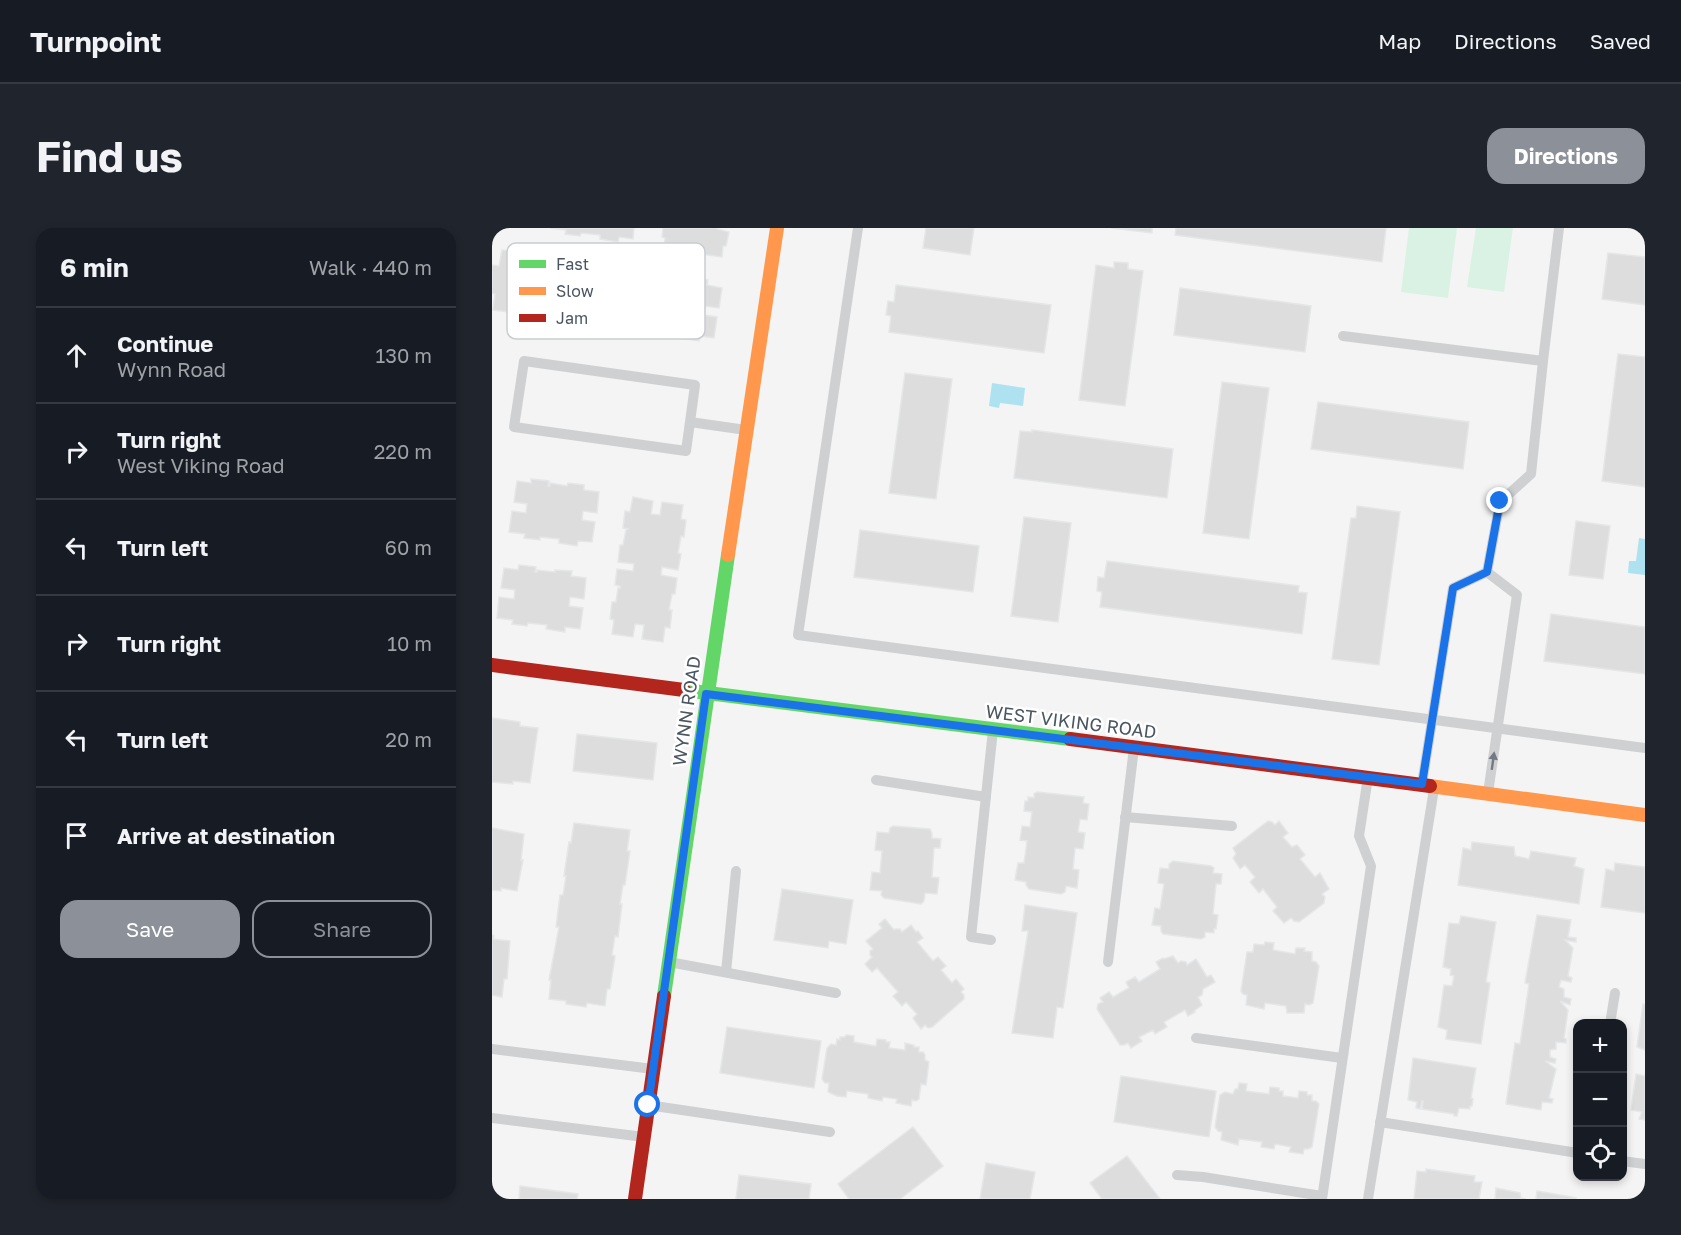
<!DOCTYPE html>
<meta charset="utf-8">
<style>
body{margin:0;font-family:"Golos Text",sans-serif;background:#20242c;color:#f1f3f6}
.controls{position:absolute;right:18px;bottom:18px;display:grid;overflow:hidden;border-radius:12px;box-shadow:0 3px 9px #0003}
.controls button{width:54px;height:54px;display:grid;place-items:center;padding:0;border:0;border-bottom:2px solid #363941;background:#171b24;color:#f1f3f6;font:30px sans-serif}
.stop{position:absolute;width:18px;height:18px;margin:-14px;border:4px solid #1a73e8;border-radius:50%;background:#fff}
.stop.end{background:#1a73e8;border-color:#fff;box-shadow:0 2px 6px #0008}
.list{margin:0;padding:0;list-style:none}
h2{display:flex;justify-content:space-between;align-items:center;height:78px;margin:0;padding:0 24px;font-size:26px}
h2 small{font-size:20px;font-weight:400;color:#9ea1a6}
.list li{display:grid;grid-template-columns:39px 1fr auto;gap:18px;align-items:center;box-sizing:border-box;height:96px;padding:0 24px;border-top:2px solid #363941}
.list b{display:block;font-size:22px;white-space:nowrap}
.list p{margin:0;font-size:20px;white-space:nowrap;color:#9ea1a6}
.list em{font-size:20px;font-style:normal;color:#9ea1a6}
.actions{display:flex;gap:12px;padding:18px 24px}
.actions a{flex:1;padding:14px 0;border:2px solid #8c9099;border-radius:18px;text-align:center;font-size:21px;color:#8c9099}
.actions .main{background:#8c9099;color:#fff}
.icon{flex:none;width:33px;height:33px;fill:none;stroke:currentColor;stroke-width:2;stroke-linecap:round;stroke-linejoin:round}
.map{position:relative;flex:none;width:1153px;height:971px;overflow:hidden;border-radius:18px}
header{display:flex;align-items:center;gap:36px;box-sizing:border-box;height:84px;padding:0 30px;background:#171b24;border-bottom:2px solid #363941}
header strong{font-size:28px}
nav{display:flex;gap:33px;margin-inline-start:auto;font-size:21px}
.intro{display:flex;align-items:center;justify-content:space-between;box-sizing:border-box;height:144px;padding:0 36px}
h1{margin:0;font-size:42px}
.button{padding:15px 27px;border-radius:18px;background:#8c9099;color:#fff;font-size:21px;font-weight:700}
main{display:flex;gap:36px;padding:0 36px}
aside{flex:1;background:#171b24;border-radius:18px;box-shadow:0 3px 9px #0003}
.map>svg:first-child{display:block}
.green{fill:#d9f2e3}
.water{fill:#aee2f0}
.building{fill:#ddddde;stroke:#e5e6e7;stroke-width:1.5}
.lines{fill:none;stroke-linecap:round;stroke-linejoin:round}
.lane{stroke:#ced0d2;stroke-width:10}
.fast{stroke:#63d668;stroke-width:14}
.slow{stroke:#ff974d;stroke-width:14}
.jam{stroke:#b3261e;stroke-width:14}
.oneway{fill:#727b83}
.route{stroke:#1a73e8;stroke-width:8}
.labels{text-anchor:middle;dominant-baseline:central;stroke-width:5;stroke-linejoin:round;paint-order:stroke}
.street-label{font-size:18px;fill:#4a5661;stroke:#fff}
.key{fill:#fff;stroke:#c9ccd0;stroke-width:1.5}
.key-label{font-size:16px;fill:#4a5661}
</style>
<header>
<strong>Turnpoint</strong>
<nav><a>Map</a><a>Directions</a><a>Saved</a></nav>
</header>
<div class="intro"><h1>Find us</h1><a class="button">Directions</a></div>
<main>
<aside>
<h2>6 min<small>Walk · 440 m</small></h2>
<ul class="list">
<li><svg class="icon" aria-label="ahead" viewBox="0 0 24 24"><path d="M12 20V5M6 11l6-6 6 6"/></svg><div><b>Continue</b><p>Wynn Road</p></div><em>130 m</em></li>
<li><svg class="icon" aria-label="right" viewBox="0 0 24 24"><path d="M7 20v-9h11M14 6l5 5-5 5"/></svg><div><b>Turn right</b><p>West Viking Road</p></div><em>220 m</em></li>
<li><svg class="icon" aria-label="left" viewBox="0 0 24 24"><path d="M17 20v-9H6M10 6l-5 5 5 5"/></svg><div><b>Turn left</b></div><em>60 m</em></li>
<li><svg class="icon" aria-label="right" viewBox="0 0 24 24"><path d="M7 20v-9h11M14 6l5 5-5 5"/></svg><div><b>Turn right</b></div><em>10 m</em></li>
<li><svg class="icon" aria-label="left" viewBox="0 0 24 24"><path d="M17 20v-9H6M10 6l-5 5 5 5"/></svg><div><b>Turn left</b></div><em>20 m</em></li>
<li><svg class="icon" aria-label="arrive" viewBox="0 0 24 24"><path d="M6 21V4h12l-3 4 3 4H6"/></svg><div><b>Arrive at destination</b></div></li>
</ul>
<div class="actions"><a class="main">Save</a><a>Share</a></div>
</aside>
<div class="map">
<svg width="1153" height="971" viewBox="0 0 1153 971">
<rect width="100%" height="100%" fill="#f4f4f4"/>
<!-- green -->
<g class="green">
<path d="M 917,0 L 965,0 L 956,70 L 909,64 Z"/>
<path d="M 984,0 L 1021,0 L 1012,64 L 975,59 Z"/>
</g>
<!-- water -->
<g class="water">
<path d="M 500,155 L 533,160 L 531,178 L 508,175 L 507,180 L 497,178 Z"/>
<path d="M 1147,310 L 1153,311 L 1153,347 L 1136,345 L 1137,333 L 1144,333 Z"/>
</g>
<!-- building -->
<g class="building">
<path d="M 58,0 L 142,0 L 141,11 L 127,9 L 126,14 L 108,11 L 108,7 L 89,5 L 88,8 L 73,6 L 74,2 Z"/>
<path d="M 171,0 L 225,0 L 225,1 L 237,4 L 234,18 L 231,18 L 230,29 L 172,21 L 173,10 L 170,9 Z"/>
<path d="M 434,0 L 482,0 L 478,27 L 431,20 Z"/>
<path d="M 619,0 L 660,0 L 660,5 Z"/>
<path d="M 684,0 L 894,0 L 890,34 L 683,7 Z"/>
<path d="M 10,22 L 26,24 L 26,28 L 42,30 L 43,27 L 60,29 L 59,34 L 74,36 L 71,57 L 58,55 L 56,64 L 69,66 L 67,87 L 52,85 L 52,89 L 34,87 L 35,84 L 20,81 L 19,79 L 18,84 L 1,82 L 3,66 L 0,65 L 0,37 L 7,38 Z"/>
<path d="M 1116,25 L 1153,29 L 1153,77 L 1110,71 Z"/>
<path d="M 622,34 L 636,35 L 636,41 L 651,43 L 633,178 L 587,172 L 604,37 L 622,40 Z"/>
<path d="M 107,37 L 124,39 L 124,42 L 141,44 L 141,41 L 157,44 L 155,60 L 163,62 L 165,45 L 182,48 L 182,51 L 198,53 L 198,50 L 216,52 L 215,57 L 230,60 L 227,80 L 213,78 L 212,87 L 225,89 L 222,110 L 208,108 L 207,113 L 190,110 L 190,107 L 176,104 L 176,103 L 174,102 L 173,107 L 156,105 L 158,89 L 152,88 L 149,104 L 132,102 L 133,99 L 118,97 L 118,94 L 116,94 L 115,99 L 99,97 L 99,92 L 85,89 L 88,69 L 101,72 L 102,62 L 89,60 L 92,39 L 107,41 Z"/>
<path d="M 404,57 L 559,77 L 552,125 L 397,104 L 399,88 L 394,87 L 396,73 L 402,74 Z"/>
<path d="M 688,60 L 819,78 L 813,124 L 682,107 Z"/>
<path d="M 1126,126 L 1153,129 L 1153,259 L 1110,253 Z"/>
<path d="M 413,145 L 460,151 L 444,271 L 397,265 Z"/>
<path d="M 730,154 L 777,160 L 757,311 L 711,305 Z"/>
<path d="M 826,174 L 977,194 L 971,241 L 819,221 Z"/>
<path d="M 540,202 L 681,221 L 675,270 L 522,250 L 528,203 L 540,204 Z"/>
<path d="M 39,251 L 57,253 L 56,258 L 58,258 L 58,255 L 75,258 L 76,255 L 92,257 L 92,262 L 107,264 L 105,285 L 91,283 L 90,292 L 103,294 L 100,314 L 86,313 L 85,318 L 67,315 L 67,311 L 48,309 L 48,312 L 32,310 L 33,306 L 17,304 L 20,283 L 34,285 L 35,276 L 22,274 L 25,253 L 39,255 Z"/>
<path d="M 141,269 L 161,273 L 159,286 L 168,287 L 170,274 L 191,277 L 189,291 L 194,292 L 192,309 L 189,308 L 186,325 L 189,326 L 186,342 L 170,339 L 169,347 L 185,350 L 183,366 L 180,366 L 177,382 L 180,382 L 178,400 L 173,399 L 171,414 L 150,411 L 152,397 L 143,396 L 141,409 L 120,406 L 122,392 L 118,391 L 120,374 L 124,374 L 126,360 L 128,360 L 128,358 L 123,357 L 125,341 L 141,343 L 142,336 L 126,334 L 128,317 L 131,317 L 134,302 L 136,301 L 131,300 L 133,283 L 138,284 Z"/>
<path d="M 865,278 L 908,284 L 887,437 L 840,431 L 859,290 L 864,290 Z"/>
<path d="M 532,289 L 579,295 L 566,394 L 519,388 Z"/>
<path d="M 1084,293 L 1118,298 L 1111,351 L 1077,347 Z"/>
<path d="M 368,302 L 487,318 L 481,364 L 362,349 Z"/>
<path d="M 615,333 L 807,358 L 806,364 L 815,365 L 810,406 L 608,379 L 610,364 L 605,363 L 606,349 L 612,350 Z"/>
<path d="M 27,337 L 44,339 L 43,344 L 45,344 L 45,342 L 63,344 L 63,342 L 80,343 L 79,348 L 94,350 L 92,371 L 78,369 L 77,378 L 91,380 L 88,401 L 73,399 L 73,404 L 54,401 L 55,397 L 36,395 L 35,398 L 20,396 L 21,392 L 5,390 L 7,369 L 22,371 L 23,362 L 9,360 L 12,340 L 26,342 Z"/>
<path d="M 1059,386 L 1153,399 L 1153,446 L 1052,433 Z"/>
<path d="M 0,490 L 28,494 L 28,498 L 46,500 L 38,555 L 21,553 L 21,556 L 0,554 Z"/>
<path d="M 85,506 L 165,515 L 161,552 L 81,543 Z"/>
<path d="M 545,564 L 592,569 L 591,575 L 597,576 L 595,592 L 588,591 L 586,604 L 593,605 L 591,621 L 583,620 L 581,641 L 587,642 L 585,660 L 574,658 L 573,664 L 569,666 L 537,661 L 534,657 L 534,654 L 523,652 L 526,635 L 532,635 L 535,613 L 528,612 L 530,598 L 538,599 L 540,584 L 532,583 L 533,573 L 536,573 L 536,569 L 542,570 L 542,566 Z"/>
<path d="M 776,593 L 780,594 L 783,597 L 787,593 L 796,605 L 791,609 L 800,619 L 805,617 L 813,627 L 808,631 L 823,649 L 828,645 L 837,661 L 830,666 L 833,669 L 832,675 L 807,694 L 802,693 L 799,690 L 792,695 L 781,683 L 785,679 L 771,661 L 767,665 L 758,654 L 763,649 L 753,637 L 748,641 L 741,630 L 744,626 L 741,620 Z"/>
<path d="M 82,595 L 138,602 L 135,623 L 138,623 L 133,657 L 131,657 L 128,676 L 130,676 L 126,709 L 123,708 L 120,727 L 123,728 L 118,761 L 115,761 L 113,778 L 95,775 L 94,779 L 74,776 L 74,773 L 57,771 L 59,752 L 57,752 L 67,699 L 64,699 L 68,667 L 71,667 L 74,648 L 72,648 L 77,614 L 79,615 Z"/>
<path d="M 401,598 L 438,601 L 440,606 L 440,610 L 449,611 L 448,620 L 442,620 L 440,649 L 447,650 L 445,666 L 433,665 L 432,673 L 429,676 L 392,670 L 389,667 L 390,663 L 378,662 L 380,644 L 388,645 L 390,623 L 383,622 L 385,604 L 397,605 L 398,600 Z"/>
<path d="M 0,600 L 32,606 L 29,632 L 31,632 L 25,663 L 9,660 L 9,663 L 0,662 Z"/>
<path d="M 980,614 L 1022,619 L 1023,628 L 1037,631 L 1039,623 L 1084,630 L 1082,638 L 1092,641 L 1087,676 L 966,657 L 971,620 L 979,622 Z"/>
<path d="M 681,633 L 719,638 L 722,640 L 721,645 L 730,646 L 729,656 L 724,656 L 721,686 L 726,687 L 724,701 L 722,701 L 722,705 L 713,704 L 713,709 L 709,711 L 671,706 L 669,703 L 669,698 L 660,697 L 663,680 L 668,681 L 672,656 L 666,655 L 668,640 L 677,641 L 677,636 Z"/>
<path d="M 1123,635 L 1153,639 L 1153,685 L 1109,679 L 1114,641 L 1122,643 Z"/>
<path d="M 290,661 L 361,672 L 354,716 L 337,713 L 336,720 L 282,712 Z"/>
<path d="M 533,677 L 585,685 L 571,780 L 565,779 L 561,810 L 520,805 L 536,703 L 530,703 Z"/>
<path d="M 1045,687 L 1079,692 L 1076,709 L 1084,710 L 1084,714 L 1073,712 L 1081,720 L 1076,748 L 1080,750 L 1079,754 L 1069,752 L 1067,759 L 1072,761 L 1072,769 L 1079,771 L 1078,777 L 1068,773 L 1076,782 L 1072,810 L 1074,811 L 1074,815 L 1064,814 L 1064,821 L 1058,822 L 1058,829 L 1064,831 L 1063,835 L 1053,833 L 1064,841 L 1057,870 L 1061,871 L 1060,875 L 1050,874 L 1049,882 L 1014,876 L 1023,815 L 1028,816 L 1037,756 L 1033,755 Z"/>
<path d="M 969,688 L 1004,694 L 994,754 L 998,755 L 989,816 L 954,811 L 955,802 L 946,799 L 952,757 L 960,758 L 962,748 L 958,747 L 959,741 L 951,739 L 957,695 L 967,696 Z"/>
<path d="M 393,691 L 402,702 L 403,701 L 408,701 L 410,704 L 419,697 L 424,704 L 426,703 L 431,710 L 425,714 L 441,733 L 446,729 L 454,738 L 449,742 L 460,755 L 464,751 L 472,761 L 469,764 L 472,767 L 472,771 L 440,799 L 436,800 L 433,797 L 429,801 L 421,790 L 425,786 L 414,774 L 410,778 L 401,768 L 406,764 L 385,740 L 380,744 L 373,736 L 380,729 L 378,727 L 378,723 L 381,721 L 374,713 L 390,700 L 387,696 Z"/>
<path d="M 0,707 L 2,708 L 1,711 L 18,713 L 15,751 L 12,751 L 10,769 L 0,767 Z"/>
<path d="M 773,714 L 782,715 L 781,722 L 803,726 L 804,720 L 813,720 L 812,723 L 820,724 L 820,733 L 824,734 L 827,738 L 821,775 L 817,777 L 813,776 L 812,785 L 795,785 L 794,778 L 773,775 L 772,781 L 754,777 L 755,767 L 751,766 L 749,763 L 755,724 L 761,724 L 762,716 L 772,717 Z"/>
<path d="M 681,728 L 686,735 L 689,733 L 694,734 L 695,737 L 704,731 L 715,749 L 719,747 L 723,754 L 711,761 L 710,767 L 706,769 L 710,777 L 702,783 L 703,784 L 696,788 L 693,782 L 672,794 L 675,799 L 663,806 L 661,802 L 647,809 L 650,813 L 639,820 L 636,815 L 632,817 L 628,817 L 605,781 L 606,776 L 611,774 L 608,770 L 617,764 L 621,769 L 637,760 L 634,754 L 643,749 L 647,754 L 668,741 L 664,734 L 671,730 L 672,731 Z"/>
<path d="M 1151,776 L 1153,777 L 1153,822 L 1145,819 Z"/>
<path d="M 235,799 L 329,813 L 322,860 L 228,845 Z"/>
<path d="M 354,807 L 362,808 L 362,814 L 384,818 L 385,811 L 394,812 L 394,814 L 398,814 L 397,820 L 413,822 L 413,815 L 422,817 L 422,819 L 427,819 L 427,824 L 431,824 L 433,827 L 433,832 L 437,834 L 434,857 L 429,856 L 427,871 L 424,873 L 420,872 L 419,878 L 404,875 L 405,871 L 391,869 L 390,873 L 376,870 L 376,866 L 355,863 L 354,869 L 345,868 L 336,864 L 337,855 L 333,855 L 330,851 L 335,820 L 339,816 L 344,817 L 345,811 L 348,812 L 348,809 L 353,809 Z"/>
<path d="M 921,830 L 984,840 L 979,870 L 981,871 L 980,878 L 978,878 L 978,881 L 967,880 L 965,888 L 962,888 L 962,886 L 930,881 L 931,873 L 930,873 L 928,881 L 924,880 L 925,874 L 916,872 Z"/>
<path d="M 1144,846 L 1153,848 L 1153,892 L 1147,891 L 1150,884 L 1139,882 Z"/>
<path d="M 629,848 L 724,863 L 717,909 L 622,894 Z"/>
<path d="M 747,855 L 755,856 L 754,863 L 777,866 L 778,859 L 787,860 L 787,863 L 791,863 L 791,868 L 806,870 L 807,863 L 815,864 L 815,867 L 820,867 L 820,873 L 824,873 L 827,876 L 820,919 L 816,921 L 812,921 L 811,926 L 797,924 L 799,919 L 783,916 L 782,921 L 769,919 L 770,914 L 747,911 L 746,917 L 729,912 L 730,904 L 726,903 L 723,899 L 728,867 L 733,864 L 741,866 L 743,861 L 746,861 Z"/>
<path d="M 421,899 L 451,938 L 408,971 L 357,971 L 346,956 Z"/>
<path d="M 635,928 L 668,971 L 610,971 L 598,955 Z"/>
<path d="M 494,935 L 543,944 L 538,971 L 488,971 Z"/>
<path d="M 934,941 L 983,948 L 982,954 L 990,954 L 987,971 L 922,971 L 925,943 L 934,944 Z"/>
<path d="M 247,947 L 319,956 L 317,971 L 244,971 Z"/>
<path d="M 28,958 L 86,966 L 85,971 L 27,971 Z"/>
<path d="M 1004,960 L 1028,965 L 1029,970 L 1034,971 L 1003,971 Z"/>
<path d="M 1045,963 L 1080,969 L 1084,970 L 1083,971 L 1044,971 Z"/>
</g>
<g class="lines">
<!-- lane -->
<g class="lane">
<path d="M 366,0 L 306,407 L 1153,520"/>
<path d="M 851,108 L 1051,133 L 1039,246 L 1008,274 L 995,344 L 1025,367 L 996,565"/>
<path d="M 1051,133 L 1067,0"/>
<path d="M 198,194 L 194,223 L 22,199 L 32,133 L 203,157 L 198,194 L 254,202"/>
<path d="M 384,552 L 494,569"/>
<path d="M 930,556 L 961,360 L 995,344"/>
<path d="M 633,589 L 740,598"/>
<path d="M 499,712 L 479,709 L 501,502"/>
<path d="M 177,734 L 344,765"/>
<path d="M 616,734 L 642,520"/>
<path d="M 234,744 L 244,643"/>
<path d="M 1118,796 L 1123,765"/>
<path d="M 704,810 L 850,830"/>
<path d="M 0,821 L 161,841"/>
<path d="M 156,877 L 338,904"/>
<path d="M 0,890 L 152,909"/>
<path d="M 888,894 L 1086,925"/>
<path d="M 1130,933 L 1153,936"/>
<path d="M 685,947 L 711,949 L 830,968"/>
<path d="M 830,971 L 879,638 L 867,608 L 876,549"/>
<path d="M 876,971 L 942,561"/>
</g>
<!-- fast -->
<g class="fast">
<path d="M 192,462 L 578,511"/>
<path d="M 172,768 L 236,327"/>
</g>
<!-- slow -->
<g class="slow">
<path d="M 236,327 L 285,0"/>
<path d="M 938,558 L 1153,587"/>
</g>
<!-- jam -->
<g class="jam">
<path d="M 0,437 L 192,462"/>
<path d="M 578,511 L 938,558"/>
<path d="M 143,971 L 172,768"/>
</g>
</g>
<!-- one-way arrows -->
<defs><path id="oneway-solid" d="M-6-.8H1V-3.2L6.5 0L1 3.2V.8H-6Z" transform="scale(1.5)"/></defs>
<use class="oneway" href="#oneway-solid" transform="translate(1001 533) rotate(-82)"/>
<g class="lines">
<!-- route -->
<path class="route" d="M 156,877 L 214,466 L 930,556 L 961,360 L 995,344 L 1008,273"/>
</g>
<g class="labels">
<!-- street labels -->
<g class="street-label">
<text transform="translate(194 483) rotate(-82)">WYNN ROAD</text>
<text transform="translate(579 493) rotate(7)">WEST VIKING ROAD</text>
</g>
</g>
<!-- legend -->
<rect x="15" y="15" width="198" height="96" rx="9" class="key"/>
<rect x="27" y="32" width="27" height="8" fill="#63d668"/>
<rect x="27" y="59" width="27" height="8" fill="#ff974d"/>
<rect x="27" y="86" width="27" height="8" fill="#b3261e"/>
<g class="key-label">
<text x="64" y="42">Fast</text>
<text x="64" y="69">Slow</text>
<text x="64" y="96">Jam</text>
</g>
</svg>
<div class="controls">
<button>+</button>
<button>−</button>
<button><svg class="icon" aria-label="locate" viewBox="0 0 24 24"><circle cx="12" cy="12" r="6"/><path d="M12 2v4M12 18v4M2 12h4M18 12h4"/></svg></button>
</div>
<div class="stop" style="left:156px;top:877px"></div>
<div class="stop end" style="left:1008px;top:273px"></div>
</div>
</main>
